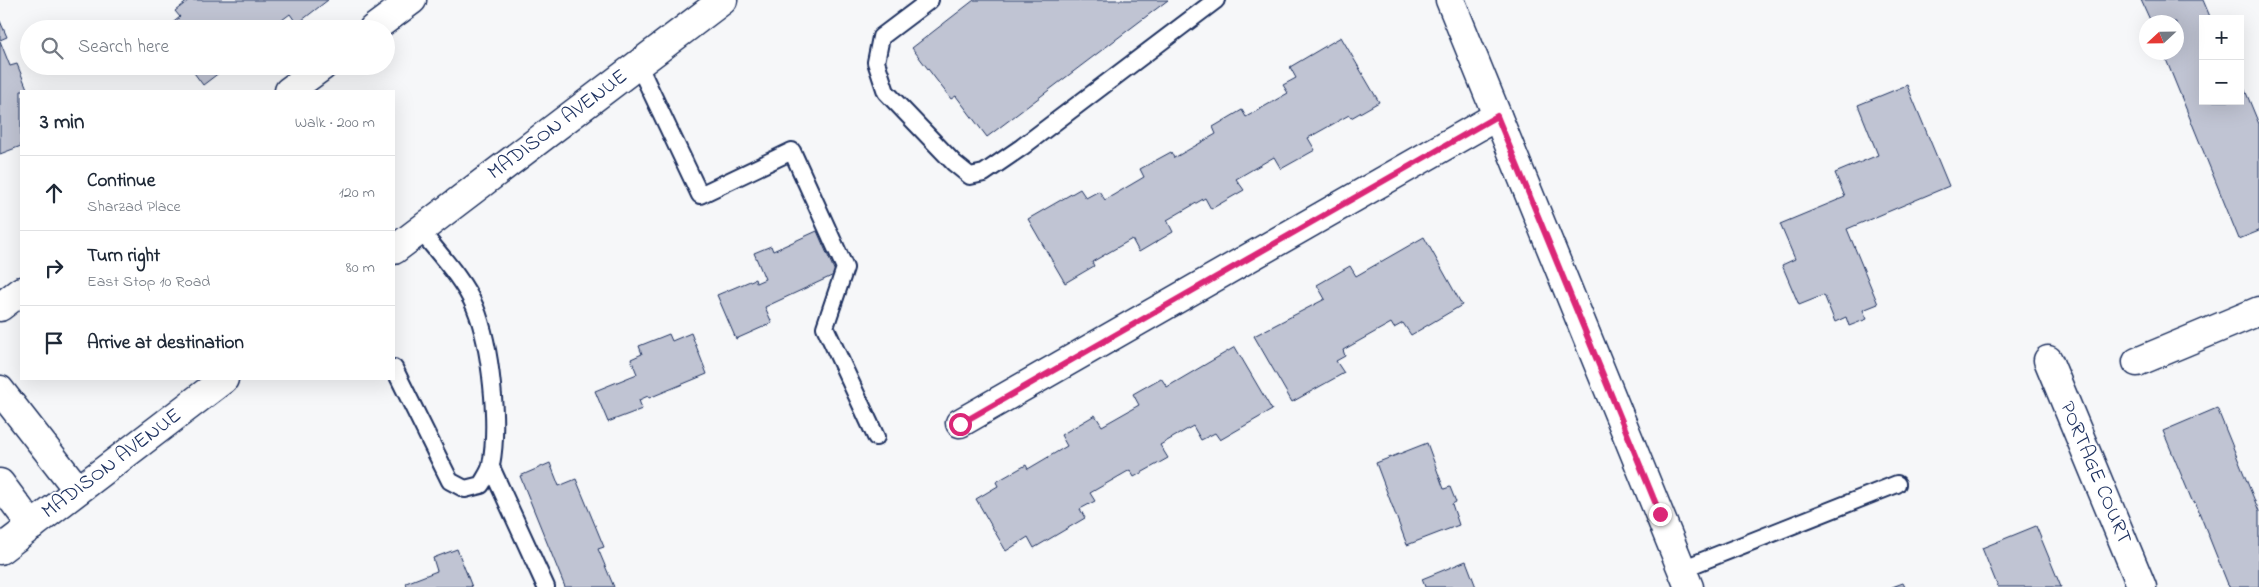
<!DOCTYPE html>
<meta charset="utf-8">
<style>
body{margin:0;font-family:"Indie Flower",sans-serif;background:#f2f2f3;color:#1f2937}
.controls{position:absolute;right:15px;top:15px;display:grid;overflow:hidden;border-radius:0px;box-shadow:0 5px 20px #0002}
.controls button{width:45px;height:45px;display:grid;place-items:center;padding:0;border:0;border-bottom:1px solid #e0e1e3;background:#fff;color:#1f2937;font:25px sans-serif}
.compass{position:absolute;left:2139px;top:15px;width:45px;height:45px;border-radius:50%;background:#fff;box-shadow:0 5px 20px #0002;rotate:248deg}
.stop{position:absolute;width:15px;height:15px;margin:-11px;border:4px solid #db2777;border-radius:50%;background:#fff}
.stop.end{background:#db2777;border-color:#fff;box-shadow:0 1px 5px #0008}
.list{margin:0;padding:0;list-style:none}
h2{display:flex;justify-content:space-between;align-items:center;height:65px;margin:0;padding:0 20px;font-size:21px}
h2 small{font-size:16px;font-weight:400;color:#747a83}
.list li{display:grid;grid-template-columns:32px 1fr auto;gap:15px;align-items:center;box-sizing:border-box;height:75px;padding:0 20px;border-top:1px solid #e0e1e3}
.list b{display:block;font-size:19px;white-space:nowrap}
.list p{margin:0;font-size:16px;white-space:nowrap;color:#747a83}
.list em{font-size:16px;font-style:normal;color:#747a83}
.icon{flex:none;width:28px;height:28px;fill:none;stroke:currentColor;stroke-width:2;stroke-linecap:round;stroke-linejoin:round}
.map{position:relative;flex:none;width:2259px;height:587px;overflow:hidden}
.search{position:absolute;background:#fff;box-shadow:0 5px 20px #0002;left:20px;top:20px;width:375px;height:55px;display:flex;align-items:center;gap:12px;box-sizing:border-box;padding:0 18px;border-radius:28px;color:#747a83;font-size:19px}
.panel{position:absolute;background:#fff;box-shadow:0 5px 20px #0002;left:20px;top:90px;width:375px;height:290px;border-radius:0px}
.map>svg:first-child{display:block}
.building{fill:#c0c4d3;stroke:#1b2f5e}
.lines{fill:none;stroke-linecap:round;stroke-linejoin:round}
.lane-casing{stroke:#1b2f5e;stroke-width:20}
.street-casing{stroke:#1b2f5e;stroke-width:31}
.secondary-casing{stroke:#1b2f5e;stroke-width:31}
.lane{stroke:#fff;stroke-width:16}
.street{stroke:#fff;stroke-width:28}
.secondary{stroke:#fff;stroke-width:28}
.route{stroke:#db2777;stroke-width:6}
.labels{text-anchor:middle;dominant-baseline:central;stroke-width:4;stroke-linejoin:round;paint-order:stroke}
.street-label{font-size:21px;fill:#1b2f5e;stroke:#fff}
</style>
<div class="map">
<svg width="2259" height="587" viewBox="0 0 2259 587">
<rect width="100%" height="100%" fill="#f6f7f9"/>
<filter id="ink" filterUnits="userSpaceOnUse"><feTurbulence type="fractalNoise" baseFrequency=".02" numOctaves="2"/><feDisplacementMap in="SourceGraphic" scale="10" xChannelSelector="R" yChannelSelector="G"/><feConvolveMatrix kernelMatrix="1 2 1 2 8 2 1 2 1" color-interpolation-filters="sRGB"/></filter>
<g filter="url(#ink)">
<!-- building -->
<g class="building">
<path d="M 189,0 L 328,0 L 297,24 L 290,14 L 270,29 L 165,29 L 180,17 L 175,11 Z"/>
<path d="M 974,0 L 1168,0 L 987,137 L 956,96 L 951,99 L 912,48 Z"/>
<path d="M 2141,0 L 2203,0 L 2211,19 L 2203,19 L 2203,101 L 2240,101 L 2240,78 L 2259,124 L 2259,231 L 2239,239 L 2163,52 L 2176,52 L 2176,22 L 2151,22 Z"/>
<path d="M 0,21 L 7,37 L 0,40 Z"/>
<path d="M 1341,37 L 1379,102 L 1351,118 L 1349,115 L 1308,138 L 1315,150 L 1281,169 L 1274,157 L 1236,179 L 1244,190 L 1211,209 L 1205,198 L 1167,220 L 1173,232 L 1139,252 L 1132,239 L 1092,262 L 1094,266 L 1065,283 L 1028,219 L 1080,189 L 1086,198 L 1099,191 L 1105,200 L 1144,177 L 1140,169 L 1171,152 L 1174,158 L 1216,134 L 1213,127 L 1242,110 L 1246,117 L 1288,93 L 1283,85 L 1296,78 L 1290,67 Z"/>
<path d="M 0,41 L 10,66 L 17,64 L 28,91 L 21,91 L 21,146 L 0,154 Z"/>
<path d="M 189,66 L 228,66 L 203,85 Z"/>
<path d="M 1907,85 L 1949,186 L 1847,229 L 1878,304 L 1863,310 L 1867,319 L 1849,326 L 1846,317 L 1835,322 L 1824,295 L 1799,305 L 1782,265 L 1795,259 L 1780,224 L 1845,197 L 1835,173 L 1878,155 L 1858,105 Z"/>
<path d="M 817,231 L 836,274 L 765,307 L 772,323 L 736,339 L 717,295 L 755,279 L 756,283 L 765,279 L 754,253 L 771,246 L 773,251 Z"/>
<path d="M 1424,237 L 1462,305 L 1411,335 L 1403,323 L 1394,328 L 1391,323 L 1343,350 L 1345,356 L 1336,361 L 1344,373 L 1292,402 L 1254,336 L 1325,299 L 1317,285 L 1350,266 L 1356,276 Z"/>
<path d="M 691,333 L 707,374 L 649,398 L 648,396 L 639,400 L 642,409 L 608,422 L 595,391 L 637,374 L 631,359 L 642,354 L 639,346 L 669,334 L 672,341 Z"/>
<path d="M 1235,347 L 1272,410 L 1220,440 L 1215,433 L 1201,440 L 1193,426 L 1160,445 L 1168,458 L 1134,477 L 1130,470 L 1090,493 L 1095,501 L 1080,509 L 1085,518 L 1034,548 L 1028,537 L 1006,551 L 976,499 L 998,486 L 996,482 L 1026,465 L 1028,469 L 1067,446 L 1061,435 L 1095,415 L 1102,426 L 1139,405 L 1133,394 L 1161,378 L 1167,387 Z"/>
<path d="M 2217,408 L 2259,511 L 2259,587 L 2229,587 L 2195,502 L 2193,503 L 2163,431 Z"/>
<path d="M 1427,443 L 1444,489 L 1450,487 L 1456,502 L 1452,504 L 1459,525 L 1407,545 L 1376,463 Z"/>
<path d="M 550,463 L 559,486 L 576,479 L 604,547 L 598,549 L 614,587 L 565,587 L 520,476 Z"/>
<path d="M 2036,526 L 2061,587 L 1998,587 L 1982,548 Z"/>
<path d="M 457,549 L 472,587 L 407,587 L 406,583 L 437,571 L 433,558 Z"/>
<path d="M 1466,561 L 1476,587 L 1425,587 L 1422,579 Z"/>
<path d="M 1903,583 L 1905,587 L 1892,587 Z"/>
</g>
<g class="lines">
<defs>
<g id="lane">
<path d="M 930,0 L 881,37 L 876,62 L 886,92 L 954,163 L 970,176 L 984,173 L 1022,147 L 1216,0"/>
<path d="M 638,64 L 700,195 L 792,151 L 845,268 L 825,327 L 876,437"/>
<path d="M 394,368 L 450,481 L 465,489 L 481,485 C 484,479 490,472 491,465 C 499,424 491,346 475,307 C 463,279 439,254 420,230"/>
<path d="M 491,467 L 546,587"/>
<path d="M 1682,569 L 1897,484"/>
</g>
<g id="street">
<path d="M 373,29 L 412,0"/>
<path d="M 289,91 L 323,66"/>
<path d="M 0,307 L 21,291"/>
<path d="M 2048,360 L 2142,587"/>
<path d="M 2137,362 L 2259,311"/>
<path d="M 0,390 L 78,490"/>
<path d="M 960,423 L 1497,116"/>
<path d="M 0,483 L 32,526"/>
</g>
<g id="secondary">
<path d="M 1450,0 L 1689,587"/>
<path d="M 394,250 L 723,0"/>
<path d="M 0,550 L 224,379"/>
</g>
</defs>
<!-- lane casing -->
<use href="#lane" class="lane-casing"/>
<!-- street casing -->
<use href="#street" class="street-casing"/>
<!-- secondary casing -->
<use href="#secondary" class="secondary-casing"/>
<!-- lane -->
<use href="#lane" class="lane"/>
<!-- street -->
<use href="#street" class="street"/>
<!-- secondary -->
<use href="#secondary" class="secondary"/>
</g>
</g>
<g class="lines" filter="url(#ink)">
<!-- route -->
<path class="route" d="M 960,424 L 1497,116 L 1660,514"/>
</g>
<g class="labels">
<!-- street labels -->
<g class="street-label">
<text transform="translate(558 125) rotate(-37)">MADISON AVENUE</text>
<text transform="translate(112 464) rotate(-37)">MADISON AVENUE</text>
<text transform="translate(2095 473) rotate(67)">PORTAGE COURT</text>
</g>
</g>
</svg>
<div class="controls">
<button>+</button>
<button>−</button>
</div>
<svg class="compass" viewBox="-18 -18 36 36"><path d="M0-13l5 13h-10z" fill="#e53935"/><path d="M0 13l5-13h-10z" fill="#747a83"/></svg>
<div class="stop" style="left:960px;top:424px"></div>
<div class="stop end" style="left:1660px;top:514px"></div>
<div class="search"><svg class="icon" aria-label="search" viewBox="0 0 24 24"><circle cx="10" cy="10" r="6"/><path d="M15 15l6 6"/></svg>Search here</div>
<section class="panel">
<h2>3 min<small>Walk · 200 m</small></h2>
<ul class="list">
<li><svg class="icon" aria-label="ahead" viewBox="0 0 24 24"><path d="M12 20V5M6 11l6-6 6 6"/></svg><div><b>Continue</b><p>Sharzad Place</p></div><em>120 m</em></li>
<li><svg class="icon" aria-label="right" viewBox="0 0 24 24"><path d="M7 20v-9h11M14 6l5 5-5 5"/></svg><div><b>Turn right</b><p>East Stop 10 Road</p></div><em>80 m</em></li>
<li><svg class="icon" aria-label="arrive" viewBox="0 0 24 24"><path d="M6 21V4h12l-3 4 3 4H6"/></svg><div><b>Arrive at destination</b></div></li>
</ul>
</section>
</div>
